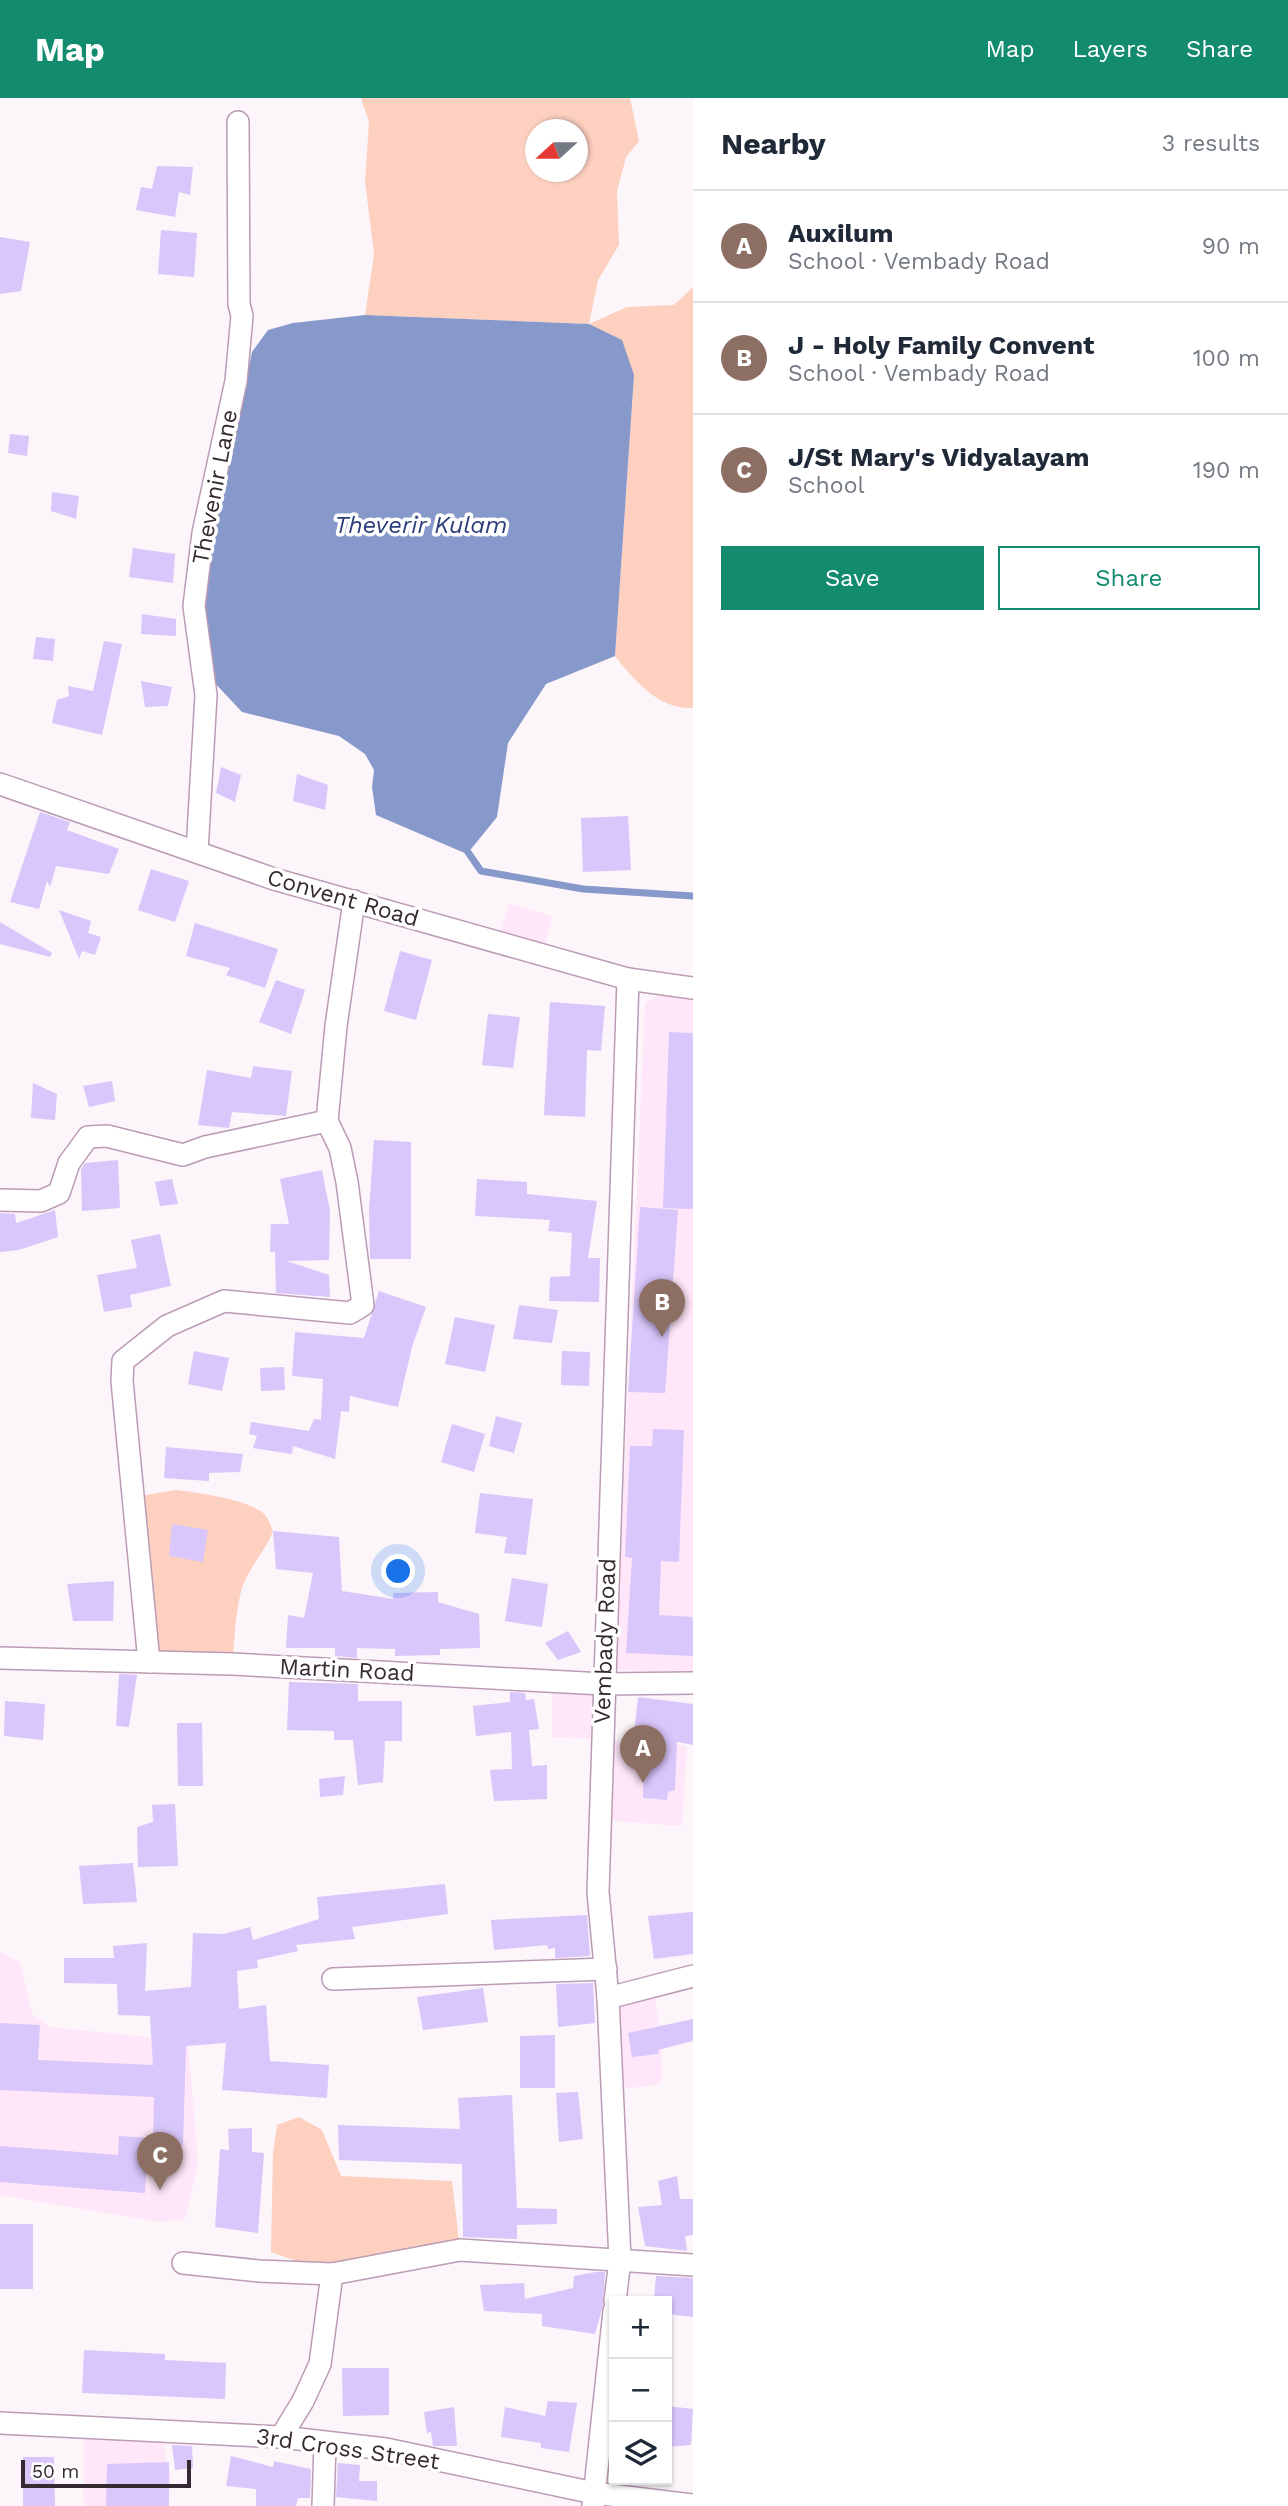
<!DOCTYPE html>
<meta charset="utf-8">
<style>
body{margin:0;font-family:"Work Sans",sans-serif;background:#f6f6f7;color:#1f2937}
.controls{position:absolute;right:21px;bottom:21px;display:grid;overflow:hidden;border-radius:0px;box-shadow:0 2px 5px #0004}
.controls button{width:63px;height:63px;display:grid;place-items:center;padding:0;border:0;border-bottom:2px solid #e0e1e3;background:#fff;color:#1f2937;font:35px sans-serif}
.compass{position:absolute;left:525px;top:21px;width:63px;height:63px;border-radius:50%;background:#fff;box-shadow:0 2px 5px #0004;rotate:249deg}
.scale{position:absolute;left:21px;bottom:18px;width:170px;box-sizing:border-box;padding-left:7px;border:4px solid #352932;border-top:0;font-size:19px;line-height:24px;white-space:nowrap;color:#352932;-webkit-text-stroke:5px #fff;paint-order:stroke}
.you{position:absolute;left:399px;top:1474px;width:24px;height:24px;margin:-18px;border:5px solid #fff;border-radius:50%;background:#1a73e8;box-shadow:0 0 0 10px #1a73e833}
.badge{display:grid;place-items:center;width:46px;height:46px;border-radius:50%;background:#138b6e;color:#fff;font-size:23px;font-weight:700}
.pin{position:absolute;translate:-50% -58px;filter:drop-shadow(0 2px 4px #0008)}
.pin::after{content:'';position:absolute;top:37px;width:24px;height:21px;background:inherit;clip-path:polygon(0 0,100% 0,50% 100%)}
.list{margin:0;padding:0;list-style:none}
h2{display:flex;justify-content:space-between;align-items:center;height:91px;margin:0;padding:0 28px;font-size:30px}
h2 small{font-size:23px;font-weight:400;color:#747a83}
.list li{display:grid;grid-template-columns:46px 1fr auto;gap:21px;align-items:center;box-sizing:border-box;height:112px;padding:0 28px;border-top:2px solid #e0e1e3}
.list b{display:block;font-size:26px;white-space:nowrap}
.list p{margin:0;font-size:23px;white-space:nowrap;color:#747a83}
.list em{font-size:23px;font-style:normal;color:#747a83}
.actions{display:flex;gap:14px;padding:21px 28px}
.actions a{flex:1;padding:16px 0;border:2px solid #138b6e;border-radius:0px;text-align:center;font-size:24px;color:#138b6e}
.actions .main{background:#138b6e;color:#fff}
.icon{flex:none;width:38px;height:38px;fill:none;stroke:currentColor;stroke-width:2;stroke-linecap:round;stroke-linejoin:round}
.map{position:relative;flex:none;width:693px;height:2408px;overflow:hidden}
header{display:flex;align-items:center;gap:42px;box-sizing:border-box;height:98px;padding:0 35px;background:#138b6e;color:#fff}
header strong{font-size:33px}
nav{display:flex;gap:38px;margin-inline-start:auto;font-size:24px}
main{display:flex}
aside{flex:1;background:#fff}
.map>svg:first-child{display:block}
.built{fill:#ffe7f9}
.green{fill:#fdd0c0;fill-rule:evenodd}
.water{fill:#8799ca}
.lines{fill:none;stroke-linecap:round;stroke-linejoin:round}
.stream{stroke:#8799ca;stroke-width:7}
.building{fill:#d9c6fb}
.street-casing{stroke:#bb9cb4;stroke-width:24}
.street{stroke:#fff;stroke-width:21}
.labels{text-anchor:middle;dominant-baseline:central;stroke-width:7;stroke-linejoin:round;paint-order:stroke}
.street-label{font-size:23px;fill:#352932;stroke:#fff}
.water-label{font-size:24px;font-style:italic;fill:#2b3d7a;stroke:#fff}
</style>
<header>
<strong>Map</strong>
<nav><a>Map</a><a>Layers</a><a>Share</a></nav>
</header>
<main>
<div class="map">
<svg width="693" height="2408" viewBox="0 0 693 2408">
<rect width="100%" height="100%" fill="#fcf5fa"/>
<!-- built -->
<g class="built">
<path d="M 509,805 L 552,818 L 543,857 L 498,844 Z"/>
<path d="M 662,897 L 693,902 L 693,1574 L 616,1572 L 645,905 Z"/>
<path d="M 552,1583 L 603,1586 L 602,1641 L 687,1648 L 682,1728 L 600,1722 L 602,1641 L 552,1639 Z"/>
<path d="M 0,1854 L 20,1864 L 32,1916 L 50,1929 L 188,1943 L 198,2067 L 185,2121 L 161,2124 L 0,2097 Z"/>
<path d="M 653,1889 L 661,1940 L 662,1980 L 657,1986 L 646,1989 L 612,1990 L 608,1900 Z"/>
<path d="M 85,2331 L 161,2334 L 171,2381 L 168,2405 L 166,2408 L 86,2408 L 83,2402 Z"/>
</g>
<!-- green -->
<g class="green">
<path d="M 361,0 L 630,0 L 639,43 L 626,59 L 617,94 L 619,147 L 598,182 L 589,226 L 627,209 L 674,207 L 693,189 L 693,610 C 659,612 634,582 615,558 L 634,277 L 589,226 L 365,217 L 374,156 L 365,83 L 369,24 ZM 536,32 L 578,32 L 578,74 L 536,74 Z"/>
<path d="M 175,1392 C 195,1394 254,1402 266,1418 C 269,1422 271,1429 273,1433 C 265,1454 249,1469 242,1490 C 235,1514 235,1542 232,1566 L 149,1564 L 134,1399 Z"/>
<path d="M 299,2019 L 322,2032 L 341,2078 L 452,2083 L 460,2152 L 332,2176 L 271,2154 L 273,2055 L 277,2027 Z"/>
</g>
<!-- water -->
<path class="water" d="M 365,217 L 589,226 L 622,242 L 634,277 L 615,558 L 546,586 L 508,645 L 497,719 L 467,756 L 376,717 L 372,689 L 374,672 L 365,656 L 339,638 L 242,614 L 211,581 L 202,480 L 252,254 L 268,232 L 293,225 Z"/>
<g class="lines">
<!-- stream -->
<path class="stream" d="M 463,747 L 481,773 L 583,791 L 693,798"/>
</g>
<!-- building -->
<g class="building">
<path d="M 157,68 L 193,69 L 190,97 L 179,94 L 175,119 L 136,112 L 141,89 L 152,91 Z"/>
<path d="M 161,132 L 197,135 L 194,179 L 158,176 Z"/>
<path d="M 0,139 L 30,144 L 21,193 L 0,196 Z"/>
<path d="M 10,336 L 29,338 L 27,358 L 8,355 Z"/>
<path d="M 52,394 L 79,398 L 76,421 L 51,413 Z"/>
<path d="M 133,450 L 175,456 L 173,485 L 129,479 Z"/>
<path d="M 142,516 L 176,521 L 176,538 L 141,536 Z"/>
<path d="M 36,539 L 55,541 L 53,563 L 33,561 Z"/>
<path d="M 104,543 L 122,546 L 102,637 L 52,625 L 57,602 L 69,598 L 68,588 L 93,593 Z"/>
<path d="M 141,583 L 172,589 L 168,608 L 145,609 Z"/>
<path d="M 221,669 L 241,677 L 235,704 L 216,695 Z"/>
<path d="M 297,676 L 328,687 L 325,712 L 293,703 Z"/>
<path d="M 40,714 L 70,724 L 67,732 L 119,751 L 109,776 L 56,768 L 50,789 L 47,783 L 39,811 L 10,804 Z"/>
<path d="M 628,718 L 631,772 L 583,774 L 581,720 Z"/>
<path d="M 151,771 L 189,783 L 175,824 L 138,812 Z"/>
<path d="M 59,812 L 91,823 L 88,835 L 101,839 L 95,857 L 82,853 L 79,861 Z"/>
<path d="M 0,824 L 52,855 L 50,859 L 0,846 Z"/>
<path d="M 195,825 L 278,851 L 265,890 L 226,877 L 230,870 L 186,858 Z"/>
<path d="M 400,853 L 432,862 L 416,922 L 384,913 Z"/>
<path d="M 276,882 L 305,892 L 291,936 L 259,924 Z"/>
<path d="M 550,904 L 605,908 L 601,953 L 587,952 L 585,1019 L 544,1017 Z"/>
<path d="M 488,916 L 520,919 L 513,970 L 482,967 Z"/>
<path d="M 669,934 L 693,935 L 693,1111 L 663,1110 Z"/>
<path d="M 253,968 L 292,973 L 286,1018 L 232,1014 L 229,1030 L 198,1027 L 207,972 L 251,980 Z"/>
<path d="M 112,983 L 115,1003 L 89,1009 L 83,988 Z"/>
<path d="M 33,985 L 57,996 L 55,1022 L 31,1020 Z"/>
<path d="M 374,1042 L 411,1044 L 411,1161 L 370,1161 L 369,1112 Z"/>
<path d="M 118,1062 L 120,1110 L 82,1113 L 81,1071 L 85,1065 Z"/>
<path d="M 322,1072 L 330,1113 L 329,1162 L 287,1163 L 329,1177 L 330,1199 L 276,1195 L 275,1154 L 270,1154 L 271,1126 L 289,1126 L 280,1081 Z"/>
<path d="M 172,1081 L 178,1106 L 160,1108 L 155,1084 Z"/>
<path d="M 477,1081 L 527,1084 L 527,1096 L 597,1103 L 588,1160 L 600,1160 L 599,1204 L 549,1203 L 550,1179 L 570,1178 L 572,1135 L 548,1133 L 550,1122 L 475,1118 Z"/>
<path d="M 640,1109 L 678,1112 L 665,1295 L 628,1294 Z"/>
<path d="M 55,1112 L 58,1139 L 19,1152 L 0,1154 L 0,1115 L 15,1116 L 16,1125 Z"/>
<path d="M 160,1136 L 171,1188 L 130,1197 L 132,1209 L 104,1214 L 97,1177 L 137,1170 L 131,1142 Z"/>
<path d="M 379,1193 L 426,1209 L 412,1249 L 398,1309 L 350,1298 L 349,1314 L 341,1313 L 335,1361 L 293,1348 L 292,1356 L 253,1350 L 257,1338 L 249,1336 L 251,1324 L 309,1333 L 314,1321 L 321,1322 L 323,1281 L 292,1278 L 295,1234 L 364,1240 Z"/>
<path d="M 519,1207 L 558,1212 L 552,1245 L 513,1241 Z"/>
<path d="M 455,1219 L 495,1227 L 485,1274 L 445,1266 Z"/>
<path d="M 194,1253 L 229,1260 L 222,1293 L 188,1286 Z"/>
<path d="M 562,1253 L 590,1254 L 589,1288 L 561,1287 Z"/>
<path d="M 284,1269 L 285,1292 L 261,1293 L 260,1270 Z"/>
<path d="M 496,1318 L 522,1325 L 514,1355 L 489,1348 Z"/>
<path d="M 452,1326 L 485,1336 L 474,1374 L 441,1364 Z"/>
<path d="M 653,1331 L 684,1332 L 679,1464 L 661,1463 L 659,1517 L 693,1519 L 693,1558 L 626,1555 L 632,1460 L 625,1459 L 630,1348 L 652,1348 Z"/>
<path d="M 166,1349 L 243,1356 L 240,1374 L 209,1375 L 209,1383 L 164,1380 Z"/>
<path d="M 480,1395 L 533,1401 L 526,1457 L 504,1455 L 507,1439 L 475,1435 Z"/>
<path d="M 172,1426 L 208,1432 L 203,1464 L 169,1458 Z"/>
<path d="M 273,1433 L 339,1439 L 342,1493 L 393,1501 L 393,1495 L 438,1494 L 438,1504 L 479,1516 L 480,1550 L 440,1551 L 440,1557 L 395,1558 L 395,1551 L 357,1550 L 357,1560 L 335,1558 L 335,1550 L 286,1550 L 288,1517 L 304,1520 L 313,1475 L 276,1471 Z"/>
<path d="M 512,1480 L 548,1486 L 542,1529 L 505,1523 Z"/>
<path d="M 114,1483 L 113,1523 L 73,1523 L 67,1486 Z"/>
<path d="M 568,1533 L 581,1554 L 558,1562 L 545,1545 Z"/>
<path d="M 119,1576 L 137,1577 L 129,1629 L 116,1628 Z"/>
<path d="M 289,1584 L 358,1586 L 358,1603 L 402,1603 L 402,1643 L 385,1643 L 383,1684 L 358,1687 L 353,1642 L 334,1642 L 334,1633 L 287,1632 Z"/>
<path d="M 510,1594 L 525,1595 L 526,1602 L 534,1601 L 539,1631 L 529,1632 L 532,1668 L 547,1667 L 547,1701 L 494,1703 L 490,1672 L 512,1671 L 511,1634 L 476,1638 L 473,1608 L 510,1604 Z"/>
<path d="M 638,1599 L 693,1606 L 693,1647 L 677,1644 L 675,1692 L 668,1694 L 667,1702 L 643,1700 L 644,1638 L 634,1637 Z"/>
<path d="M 5,1603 L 45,1606 L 43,1642 L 4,1638 Z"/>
<path d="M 177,1625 L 202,1625 L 203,1688 L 178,1688 Z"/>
<path d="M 345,1678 L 343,1697 L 320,1699 L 319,1681 Z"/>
<path d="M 175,1706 L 178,1768 L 138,1769 L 137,1729 L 153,1724 L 152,1707 Z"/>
<path d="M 133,1765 L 137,1804 L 83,1806 L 79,1768 Z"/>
<path d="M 445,1786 L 448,1816 L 352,1829 L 355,1841 L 296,1847 L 298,1853 L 257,1862 L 258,1870 L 237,1873 L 239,1911 L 266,1907 L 270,1963 L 329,1967 L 327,2000 L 222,1992 L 226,1945 L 186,1948 L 183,2047 L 153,2046 L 154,1999 L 0,1992 L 0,1925 L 40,1927 L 38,1962 L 153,1967 L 150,1918 L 118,1917 L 117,1886 L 64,1885 L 64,1860 L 114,1860 L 113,1848 L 147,1845 L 145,1893 L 191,1889 L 193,1835 L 224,1836 L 250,1829 L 253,1842 L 319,1821 L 317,1799 Z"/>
<path d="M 693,1814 L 693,1856 L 654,1861 L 648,1818 Z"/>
<path d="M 587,1817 L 590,1858 L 555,1860 L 555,1850 L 548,1851 L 547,1847 L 494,1852 L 491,1822 Z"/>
<path d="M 593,1885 L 595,1925 L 558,1929 L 556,1886 Z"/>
<path d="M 483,1890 L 488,1924 L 423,1932 L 417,1899 Z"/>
<path d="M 693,1921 L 693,1943 L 658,1952 L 659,1956 L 632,1959 L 628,1935 Z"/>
<path d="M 555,1937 L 555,1990 L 520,1990 L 520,1938 Z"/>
<path d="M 578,1994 L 583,2041 L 559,2044 L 556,1995 Z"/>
<path d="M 512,1997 L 517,2110 L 557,2111 L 557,2126 L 517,2127 L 517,2141 L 463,2139 L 462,2066 L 339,2062 L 338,2027 L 460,2031 L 458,2000 Z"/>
<path d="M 252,2030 L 252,2054 L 264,2055 L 258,2135 L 215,2129 L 220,2051 L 229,2052 L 228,2031 Z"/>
<path d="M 119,2038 L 148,2040 L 145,2095 L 0,2084 L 0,2048 L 118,2057 Z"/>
<path d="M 677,2078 L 680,2101 L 693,2101 L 693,2137 L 685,2138 L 687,2153 L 645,2148 L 638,2109 L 662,2107 L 658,2083 Z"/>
<rect x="0" y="2126" width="33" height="65"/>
<path d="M 596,2174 L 605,2174 L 603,2207 L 595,2236 L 542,2228 L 542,2216 L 484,2213 L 480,2187 L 524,2185 L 525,2201 L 573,2190 L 574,2178 Z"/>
<path d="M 656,2178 L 693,2180 L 693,2219 L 667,2216 L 667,2203 L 654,2203 Z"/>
<path d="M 84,2252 L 165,2256 L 165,2262 L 226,2265 L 225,2301 L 82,2295 Z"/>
<path d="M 342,2270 L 389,2270 L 389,2317 L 343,2318 Z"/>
<path d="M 548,2303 L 577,2305 L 569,2354 L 541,2350 L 541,2345 L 501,2339 L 505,2309 L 545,2318 Z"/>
<path d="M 667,2308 L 693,2311 L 691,2347 L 667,2349 Z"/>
<path d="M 454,2309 L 457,2348 L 433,2348 L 431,2334 L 427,2335 L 424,2314 Z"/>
<path d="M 172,2347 L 192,2348 L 193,2370 L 175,2372 Z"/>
<path d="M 231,2358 L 273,2369 L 274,2363 L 311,2371 L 310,2400 L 298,2400 L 296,2408 L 256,2408 L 256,2391 L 226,2388 Z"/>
<path d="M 23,2359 L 54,2359 L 55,2408 L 23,2408 Z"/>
<path d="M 169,2364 L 169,2408 L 106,2408 L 107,2366 Z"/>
<path d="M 338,2365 L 360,2367 L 359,2383 L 377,2383 L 377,2403 L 336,2399 Z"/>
</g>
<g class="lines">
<defs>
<g id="street">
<path d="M 0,686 L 274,781 L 628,881 L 693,890"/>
<path d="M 197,754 L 206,597 L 194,508 L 203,435 L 236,283 L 242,218 L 239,206 L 238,24"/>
<path d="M 0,1102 L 41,1103 L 59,1095 L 69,1065 L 88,1039 L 107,1038 L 183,1057 L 205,1049 L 327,1023"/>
<path d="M 0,1560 L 232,1566 L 603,1586 L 693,1585"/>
<path d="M 149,1564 L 122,1283 L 123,1263 L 167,1228 L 224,1203 L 350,1215 L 363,1207 L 347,1084 L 340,1050 L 327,1023 L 336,928 L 354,803"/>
<path d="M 333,1881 L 606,1871"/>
<path d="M 608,1900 L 693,1878"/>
<path d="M 183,2165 L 259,2173 L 332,2176"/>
<path d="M 615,2203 L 620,2162 L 608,1900 L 598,1794 L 628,881"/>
<path d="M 0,2325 L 281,2339 L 386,2351 L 594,2395 L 693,2407"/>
<path d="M 281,2339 L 303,2303 L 320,2266 L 332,2176 L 460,2152 L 693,2167"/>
<path d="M 323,2408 L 325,2346"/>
<path d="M 593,2408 L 614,2213"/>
</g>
</defs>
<!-- street casing -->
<use href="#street" class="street-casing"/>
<!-- street -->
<use href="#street" class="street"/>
</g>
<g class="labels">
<!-- street labels -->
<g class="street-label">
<text transform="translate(215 389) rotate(-79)">Thevenir Lane</text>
<text transform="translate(343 800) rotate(16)">Convent Road</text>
<text transform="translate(605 1543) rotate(-88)">Vembady Road</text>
<text transform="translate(347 1572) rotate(3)">Martin Road</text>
<text transform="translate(348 2351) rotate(8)">3rd Cross Street</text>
</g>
<!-- water labels -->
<g class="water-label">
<text x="421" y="427">Theverir Kulam</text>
</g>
</g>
</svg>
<div class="controls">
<button>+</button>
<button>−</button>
<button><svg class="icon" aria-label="layers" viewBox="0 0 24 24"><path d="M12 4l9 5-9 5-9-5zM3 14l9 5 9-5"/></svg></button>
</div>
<svg class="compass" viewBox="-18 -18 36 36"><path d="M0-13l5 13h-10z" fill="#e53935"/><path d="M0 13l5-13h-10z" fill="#747a83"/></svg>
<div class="scale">50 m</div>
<div class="you"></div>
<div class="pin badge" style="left:643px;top:1685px;background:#8d6e63">A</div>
<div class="pin badge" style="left:662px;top:1239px;background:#8d6e63">B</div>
<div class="pin badge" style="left:160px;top:2092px;background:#8d6e63">C</div>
</div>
<aside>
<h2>Nearby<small>3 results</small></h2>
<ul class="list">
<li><span class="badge" style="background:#8d6e63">A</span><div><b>Auxilum</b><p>School · Vembady Road</p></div><em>90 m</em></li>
<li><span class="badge" style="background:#8d6e63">B</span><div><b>J - Holy Family Convent</b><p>School · Vembady Road</p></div><em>100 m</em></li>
<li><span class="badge" style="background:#8d6e63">C</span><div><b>J/St Mary's Vidyalayam</b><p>School</p></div><em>190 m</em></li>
</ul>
<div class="actions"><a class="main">Save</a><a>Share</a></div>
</aside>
</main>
